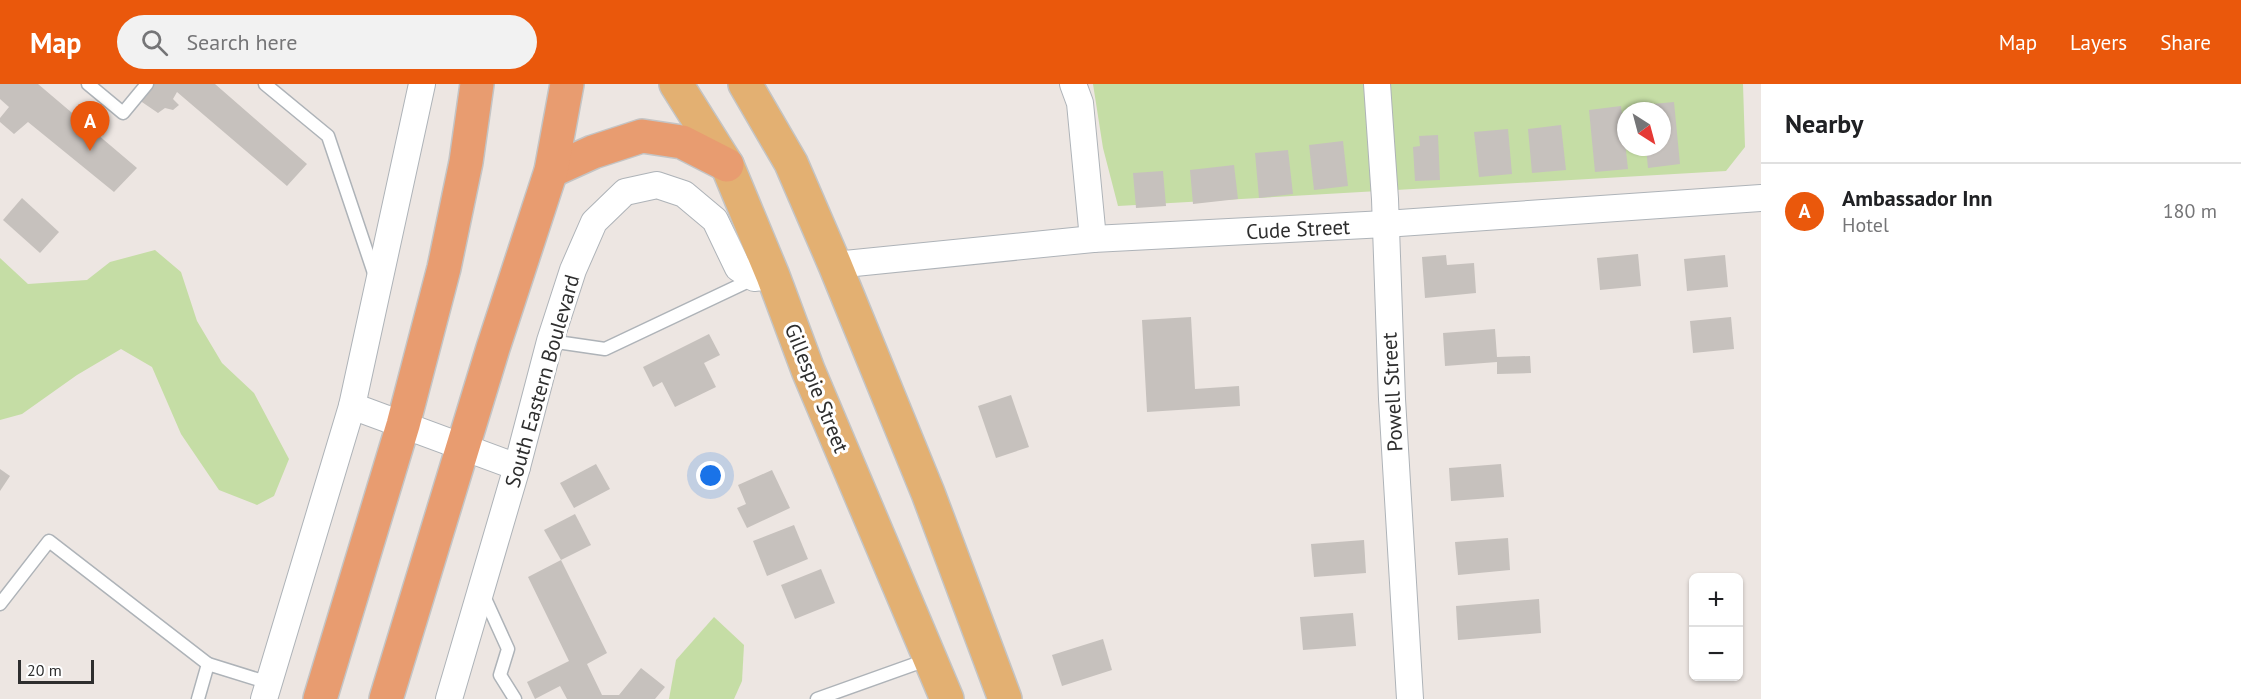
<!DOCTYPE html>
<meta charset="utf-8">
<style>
body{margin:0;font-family:"PT Sans",sans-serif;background:#f2f2f2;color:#202124}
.controls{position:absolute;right:18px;bottom:18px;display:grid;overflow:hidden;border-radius:9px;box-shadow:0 2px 4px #0004}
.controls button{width:54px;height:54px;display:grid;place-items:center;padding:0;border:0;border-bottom:2px solid #e0e0e0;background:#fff;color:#202124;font:30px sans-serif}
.compass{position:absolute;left:1617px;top:18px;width:54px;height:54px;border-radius:50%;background:#fff;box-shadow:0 2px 4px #0004;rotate:144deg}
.scale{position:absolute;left:18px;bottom:15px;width:76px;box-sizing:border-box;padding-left:6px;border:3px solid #2e2e2e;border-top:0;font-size:16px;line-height:21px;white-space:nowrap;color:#2e2e2e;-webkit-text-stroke:4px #fff;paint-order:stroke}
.you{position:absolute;left:711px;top:392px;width:21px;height:21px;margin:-15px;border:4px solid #fff;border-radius:50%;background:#1a73e8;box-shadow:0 0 0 9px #1a73e833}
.badge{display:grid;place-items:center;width:39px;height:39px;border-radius:50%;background:#ea580c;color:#fff;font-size:20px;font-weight:700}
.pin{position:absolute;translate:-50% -50px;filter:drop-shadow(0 2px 3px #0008)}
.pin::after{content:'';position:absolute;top:32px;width:21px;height:18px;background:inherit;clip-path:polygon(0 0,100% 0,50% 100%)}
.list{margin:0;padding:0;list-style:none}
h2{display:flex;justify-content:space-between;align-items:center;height:78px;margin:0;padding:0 24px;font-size:26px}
h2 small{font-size:20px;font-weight:400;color:#757577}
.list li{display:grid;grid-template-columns:39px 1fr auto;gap:18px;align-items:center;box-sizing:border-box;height:96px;padding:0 24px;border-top:2px solid #e0e0e0}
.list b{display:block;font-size:22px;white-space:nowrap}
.list p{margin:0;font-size:20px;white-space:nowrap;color:#757577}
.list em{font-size:20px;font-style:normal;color:#757577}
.icon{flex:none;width:33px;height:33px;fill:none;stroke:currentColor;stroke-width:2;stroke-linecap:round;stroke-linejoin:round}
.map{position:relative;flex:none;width:1761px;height:615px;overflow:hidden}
header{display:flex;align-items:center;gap:36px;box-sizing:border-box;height:84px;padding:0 30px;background:#ea580c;color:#fff}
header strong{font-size:28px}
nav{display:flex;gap:33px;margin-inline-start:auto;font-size:21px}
.search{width:420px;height:54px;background:#f2f2f2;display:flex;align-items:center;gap:15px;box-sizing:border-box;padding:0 21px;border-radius:33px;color:#757577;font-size:22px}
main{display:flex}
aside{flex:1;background:#fff}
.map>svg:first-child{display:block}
.green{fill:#c5dda5;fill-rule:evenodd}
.building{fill:#c6c1bd}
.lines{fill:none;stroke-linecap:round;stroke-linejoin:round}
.service-casing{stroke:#aeb3b8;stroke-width:15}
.minor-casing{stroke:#aeb3b8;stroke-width:28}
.primary-casing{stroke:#c4c4c4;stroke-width:36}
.trunk-casing{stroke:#c4c4c4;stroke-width:36}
.service{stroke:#fff;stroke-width:12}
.minor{stroke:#fff;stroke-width:26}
.primary{stroke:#e3b072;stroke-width:33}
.trunk{stroke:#e89c70;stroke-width:33}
.labels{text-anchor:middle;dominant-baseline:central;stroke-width:6;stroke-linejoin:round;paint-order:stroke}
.street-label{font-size:21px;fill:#2e2e2e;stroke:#fff}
</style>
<header>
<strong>Map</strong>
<div class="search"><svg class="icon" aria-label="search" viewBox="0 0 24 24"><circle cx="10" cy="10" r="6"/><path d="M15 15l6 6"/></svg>Search here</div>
<nav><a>Map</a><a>Layers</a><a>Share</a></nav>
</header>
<main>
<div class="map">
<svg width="1761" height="615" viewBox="0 0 1761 615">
<rect width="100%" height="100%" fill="#ede6e2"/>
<!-- green -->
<g class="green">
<path d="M 1093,0 L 1743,0 L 1745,63 L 1726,87 L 1118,122 L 1103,64 ZM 1626,27 L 1662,27 L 1662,63 L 1626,63 Z"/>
<path d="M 155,166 L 181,188 L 197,237 L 222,279 L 254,309 L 289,375 L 274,412 L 257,421 L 219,406 L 181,350 L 152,283 L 121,265 L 77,291 L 22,330 L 0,336 L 0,174 L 28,200 L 87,196 L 110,178 Z"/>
<path d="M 714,533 L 744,561 L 742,597 L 734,615 L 669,615 L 676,576 Z"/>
</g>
<!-- building -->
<g class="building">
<path d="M 0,0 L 38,0 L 137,84 L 114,108 L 28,38 L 14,50 L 0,38 L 0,34 L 9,23 L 0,15 Z"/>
<path d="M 153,0 L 215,0 L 307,80 L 287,102 L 177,8 L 173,15 L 179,21 L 173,26 L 165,24 L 158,29 L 139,16 Z"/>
<path d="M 1674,18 L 1680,80 L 1648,84 L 1646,63 L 1662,63 L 1662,27 L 1642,27 L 1642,21 Z"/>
<path d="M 1621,22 L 1628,85 L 1595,88 L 1589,26 Z"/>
<path d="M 1561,41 L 1566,86 L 1532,89 L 1528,45 Z"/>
<path d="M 1508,45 L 1512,90 L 1479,93 L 1474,48 Z"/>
<path d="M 1438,51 L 1440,96 L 1415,97 L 1413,63 L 1420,62 L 1419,52 Z"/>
<path d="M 1343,57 L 1348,102 L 1314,106 L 1309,61 Z"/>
<path d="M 1288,66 L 1293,110 L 1259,114 L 1255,69 Z"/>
<path d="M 1234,81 L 1238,115 L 1193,120 L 1190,86 Z"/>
<path d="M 1163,87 L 1166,122 L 1136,124 L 1133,89 Z"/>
<path d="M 22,114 L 59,148 L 40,169 L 3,136 Z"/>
<path d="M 1638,170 L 1641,202 L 1600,206 L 1597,174 Z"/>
<path d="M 1446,171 L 1447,181 L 1474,179 L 1476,209 L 1425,214 L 1422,173 Z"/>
<path d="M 1725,171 L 1728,203 L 1687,207 L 1684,175 Z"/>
<path d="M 1191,233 L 1195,305 L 1239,302 L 1240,322 L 1147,328 L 1142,236 Z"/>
<path d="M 1731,233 L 1734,265 L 1693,269 L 1690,237 Z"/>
<path d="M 1495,245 L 1497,273 L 1530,272 L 1531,289 L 1497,290 L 1497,278 L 1445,282 L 1443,249 Z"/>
<path d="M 709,250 L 720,271 L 704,279 L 716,303 L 675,323 L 662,298 L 653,303 L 643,283 Z"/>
<path d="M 1011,311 L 1029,363 L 996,374 L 978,322 Z"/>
<path d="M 596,380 L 610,405 L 574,424 L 560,399 Z"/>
<path d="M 1501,380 L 1504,413 L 1451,417 L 1449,384 Z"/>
<path d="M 0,385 L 10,392 L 0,407 Z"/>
<path d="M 772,386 L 790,424 L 747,444 L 737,424 L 746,420 L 738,401 Z"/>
<path d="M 575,430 L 591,461 L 561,476 L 544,446 Z"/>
<path d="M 794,441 L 808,475 L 767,492 L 753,457 Z"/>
<path d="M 1508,454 L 1510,486 L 1458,491 L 1455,458 Z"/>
<path d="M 1364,456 L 1366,489 L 1314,493 L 1311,460 Z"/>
<path d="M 561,476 L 607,569 L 587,580 L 602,611 L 619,611 L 641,584 L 665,603 L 655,615 L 567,615 L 560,602 L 535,615 L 527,598 L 569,577 L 528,493 Z"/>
<path d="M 821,485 L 835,519 L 795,535 L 781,501 Z"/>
<path d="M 1539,515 L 1541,549 L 1458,556 L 1456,522 Z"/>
<path d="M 1353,529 L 1356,562 L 1303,566 L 1300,533 Z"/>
<path d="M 1103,555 L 1112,586 L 1062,602 L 1052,571 Z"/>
</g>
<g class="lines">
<defs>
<g id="service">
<path d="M 88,0 L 123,29 L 147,0"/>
<path d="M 265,0 L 328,52 L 375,192"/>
<path d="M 550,257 L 605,265 L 753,195"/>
<path d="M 483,510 L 508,565 L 500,591 L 515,615"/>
<path d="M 0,520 L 49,457 L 208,580"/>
<path d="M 198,615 L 208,580 L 269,599"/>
<path d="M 817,615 L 929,575"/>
</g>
<g id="minor">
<path d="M 1073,0 L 1080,19 L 1093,155"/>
<path d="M 1377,0 L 1385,115 L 1392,315 L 1410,615"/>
<path d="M 835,181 L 1093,155 L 1385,140 L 1761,114"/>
<path d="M 352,322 L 517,383"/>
<path d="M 264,615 L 352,322 L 422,0"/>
<path d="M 449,615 L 517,383 L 550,257 L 573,186 L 594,138 L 625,108 L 657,101 L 684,110 L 715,136 L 738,184 L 754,194 L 773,192"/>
</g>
<g id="primary">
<path d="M 676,0 L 727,81 L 773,192 L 808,286 L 947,615"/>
<path d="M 745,0 L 791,79 L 835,181 L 928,409 L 1005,615"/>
</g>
<g id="trunk">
<path d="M 551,87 L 593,68 L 642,52 L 682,58 L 727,81"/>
<path d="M 320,615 L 403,341 L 444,184 L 466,78 L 477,0"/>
<path d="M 386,615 L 493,264 L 551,87 L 567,0"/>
</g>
</defs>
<!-- service casing -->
<use href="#service" class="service-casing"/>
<!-- minor casing -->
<use href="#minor" class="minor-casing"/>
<!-- primary casing -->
<use href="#primary" class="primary-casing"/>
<!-- trunk casing -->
<use href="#trunk" class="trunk-casing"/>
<!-- service -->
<use href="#service" class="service"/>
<!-- minor -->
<use href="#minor" class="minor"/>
<!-- primary -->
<use href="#primary" class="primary"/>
<!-- trunk -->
<use href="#trunk" class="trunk"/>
</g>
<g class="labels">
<!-- street labels -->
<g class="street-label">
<text transform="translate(1298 145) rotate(-3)">Cude Street</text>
<text transform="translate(542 297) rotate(-74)">South Eastern Boulevard</text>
<text transform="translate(817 304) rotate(68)">Gillespie Street</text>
<text transform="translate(1392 308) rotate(-93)">Powell Street</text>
</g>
</g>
</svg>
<div class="controls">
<button>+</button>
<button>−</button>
</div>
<svg class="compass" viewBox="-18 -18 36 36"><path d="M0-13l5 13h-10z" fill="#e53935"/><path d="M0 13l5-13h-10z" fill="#757577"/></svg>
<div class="scale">20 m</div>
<div class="you"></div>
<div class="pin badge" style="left:90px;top:67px">A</div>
</div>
<aside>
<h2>Nearby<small></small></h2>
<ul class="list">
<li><span class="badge">A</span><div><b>Ambassador Inn</b><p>Hotel</p></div><em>180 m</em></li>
</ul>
</aside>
</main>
